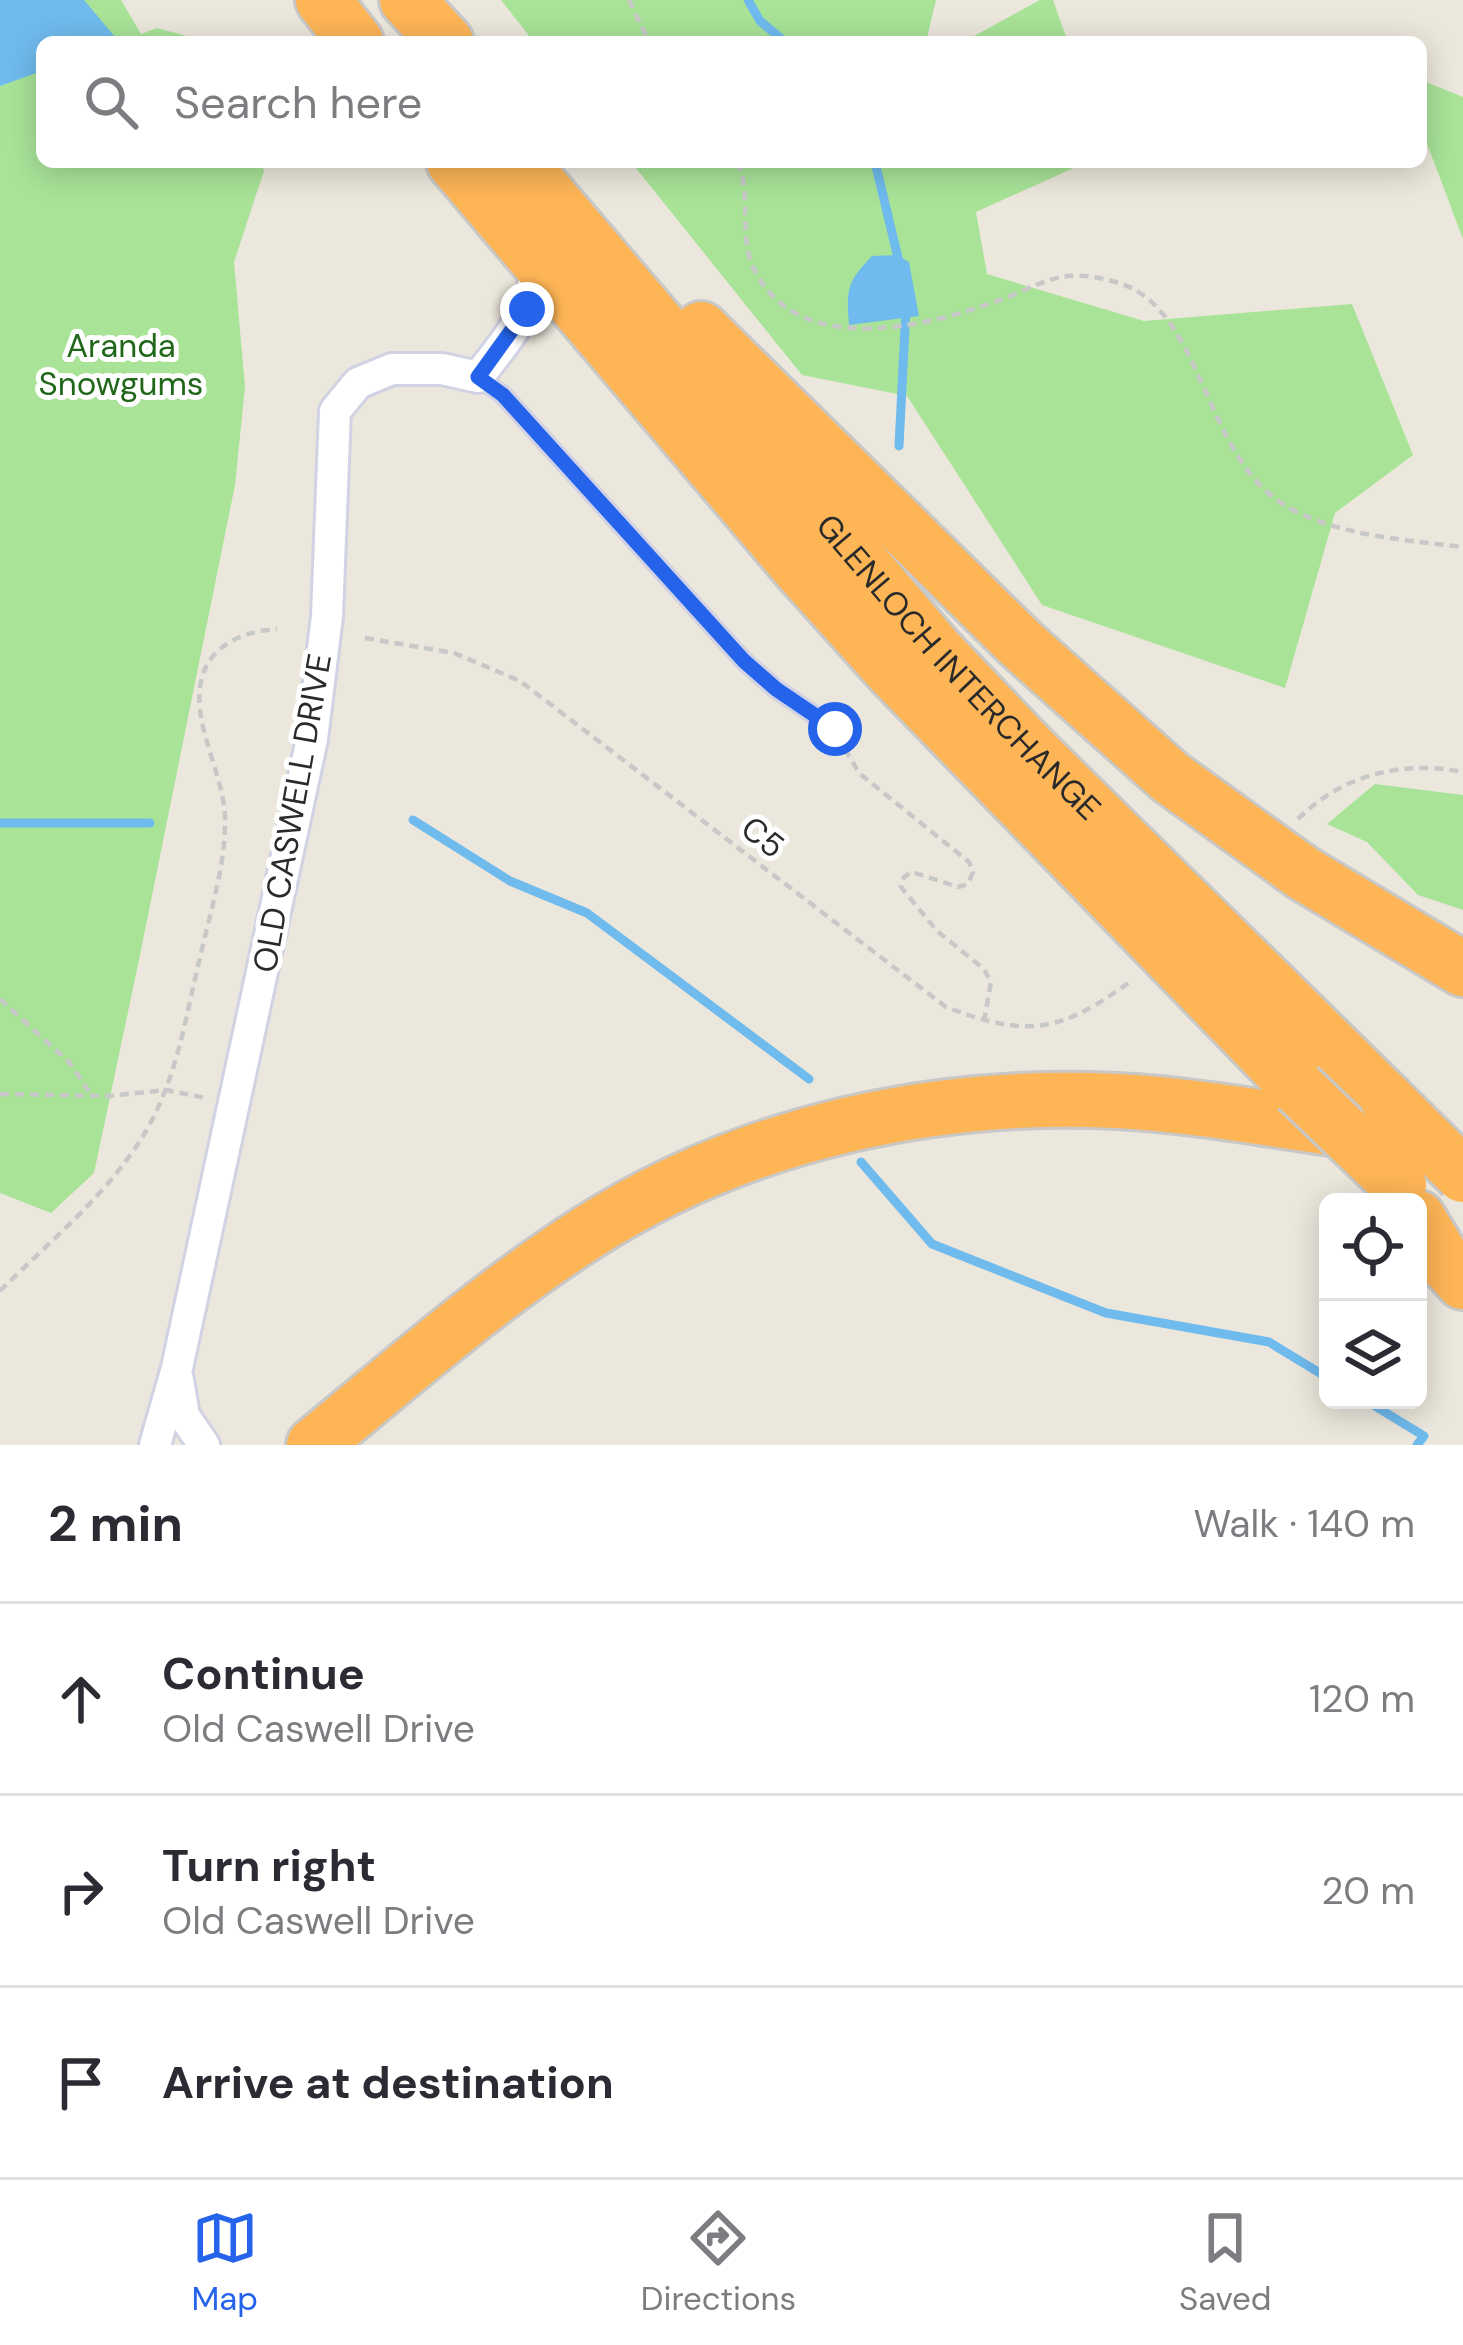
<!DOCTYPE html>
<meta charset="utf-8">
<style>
body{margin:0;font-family:"DM Sans",sans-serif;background:#f2f2f3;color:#2b2b33}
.controls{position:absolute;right:36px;bottom:36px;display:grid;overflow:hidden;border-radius:18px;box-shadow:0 6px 30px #0003}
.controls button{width:108px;height:108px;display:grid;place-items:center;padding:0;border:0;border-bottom:3px solid #e1e1e2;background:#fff;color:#2b2b33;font:60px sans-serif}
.stop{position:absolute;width:36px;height:36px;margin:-27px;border:9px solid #2563eb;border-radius:50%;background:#fff}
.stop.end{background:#2563eb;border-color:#fff;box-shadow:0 3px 12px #0008}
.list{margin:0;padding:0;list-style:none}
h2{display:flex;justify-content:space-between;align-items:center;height:156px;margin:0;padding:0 48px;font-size:51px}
h2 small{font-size:39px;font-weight:400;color:#7c7c81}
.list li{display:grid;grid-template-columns:78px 1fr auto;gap:36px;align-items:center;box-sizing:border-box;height:192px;padding:0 48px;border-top:3px solid #e1e1e2}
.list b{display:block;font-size:45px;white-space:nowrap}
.list p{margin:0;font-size:39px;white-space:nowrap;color:#7c7c81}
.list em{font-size:39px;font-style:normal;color:#7c7c81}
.icon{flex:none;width:66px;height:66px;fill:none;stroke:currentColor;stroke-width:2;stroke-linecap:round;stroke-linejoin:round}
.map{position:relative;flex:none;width:1463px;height:1445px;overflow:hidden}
.search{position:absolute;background:#fff;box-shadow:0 6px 30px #0003;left:36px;right:36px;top:36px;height:132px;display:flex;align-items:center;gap:30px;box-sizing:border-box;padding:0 42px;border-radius:18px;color:#7c7c81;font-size:45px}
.sheet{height:732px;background:#fff}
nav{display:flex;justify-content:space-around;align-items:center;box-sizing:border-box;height:168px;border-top:3px solid #e1e1e2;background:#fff;font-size:33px;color:#7c7c81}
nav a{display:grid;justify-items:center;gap:6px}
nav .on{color:#2563eb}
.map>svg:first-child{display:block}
.green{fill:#a8e398}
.water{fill:#6fbbee}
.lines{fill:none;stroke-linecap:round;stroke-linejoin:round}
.stream{stroke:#6fbbee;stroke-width:9}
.service-casing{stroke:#d1d2e3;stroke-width:21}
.minor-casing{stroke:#d1d2e3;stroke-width:36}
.motorway-casing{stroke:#c8c8c8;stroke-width:60}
.path{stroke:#c8c8c8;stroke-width:4.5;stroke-dasharray:9 6;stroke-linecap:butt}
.service{stroke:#fff;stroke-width:15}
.minor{stroke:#fff;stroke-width:30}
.motorway{stroke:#fdb556;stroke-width:54}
.motorway-bridge-casing{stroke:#c8c8c8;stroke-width:60;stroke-linecap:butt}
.motorway-bridge{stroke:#fdb556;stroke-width:54}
.route{stroke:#2563eb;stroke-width:15}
.labels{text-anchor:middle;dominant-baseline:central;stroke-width:10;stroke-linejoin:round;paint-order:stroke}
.park-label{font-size:33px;fill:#20671a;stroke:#fff}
.street-label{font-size:33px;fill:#2a2a2a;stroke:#fff}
</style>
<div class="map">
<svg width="1463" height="1445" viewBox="0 0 1463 1445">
<rect width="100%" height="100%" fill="#ece7dc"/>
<!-- green -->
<g class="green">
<path d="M 0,0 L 121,0 L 141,34 L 157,28 L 209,42 L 42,42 L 42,162 L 261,162 L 264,171 L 234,262 L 245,387 L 235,485 L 140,955 L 94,1173 L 51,1213 L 0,1193 Z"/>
<path d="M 501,0 L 936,0 L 926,42 L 534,42 Z"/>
<path d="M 1040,0 L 1053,0 L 1068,42 L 963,42 Z"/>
<path d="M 1421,80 L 1463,97 L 1463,239 L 1421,128 Z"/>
<path d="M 631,162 L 1087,162 L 976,212 L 987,274 L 1144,321 L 1352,304 L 1413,455 L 1335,513 L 1285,688 L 1042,605 L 907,396 L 802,375 Z"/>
<path d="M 1375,784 L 1463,795 L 1463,910 L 1418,895 L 1367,842 L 1327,824 Z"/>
</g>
<!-- water -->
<g class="water">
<path d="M 0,0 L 84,0 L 115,37 L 104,42 L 42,42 L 42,71 L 0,86 Z"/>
<path d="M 897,255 L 909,262 L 919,316 L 849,325 C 846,289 847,282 872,256 Z"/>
</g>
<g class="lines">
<!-- stream -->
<g class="stream">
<path d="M 748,0 L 760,21 L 785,42"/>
<path d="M 875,162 L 899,262"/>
<path d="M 899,446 L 906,308"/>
<path d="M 413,820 L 510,881 L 587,913 L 809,1079"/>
<path d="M 0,823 L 150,823"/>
<path d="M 861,1162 L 932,1244 L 1106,1313 L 1269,1342 L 1328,1378"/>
<path d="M 1365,1400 L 1424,1436 L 1417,1445"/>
</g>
<defs>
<path id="service" d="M 478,377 L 503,395 L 744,661 L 776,689 L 835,729"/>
<g id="minor">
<path d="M 178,1380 L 184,1416 L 204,1445"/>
<path d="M 155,1445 L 177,1368 L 312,739 L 327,616 L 335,411 L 358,383 L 392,369 L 442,369 L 478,377 C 510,336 532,313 538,260"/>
</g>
<g id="motorway">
<path d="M 323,0 L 356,42"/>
<path d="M 407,0 L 446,42"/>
<path d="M 454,162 L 801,570 L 891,670 L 1298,1088"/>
<path id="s1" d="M 520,162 L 935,649 L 1031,750 L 1388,1101"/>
<path d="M 701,329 L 1020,643 L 1170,777 L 1303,873 L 1463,969"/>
<path d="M 1418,1218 L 1444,1261 L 1463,1282"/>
<path d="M 314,1445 C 403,1372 490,1295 587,1233 C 743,1133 934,1092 1117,1101 C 1196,1105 1274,1120 1352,1131"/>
</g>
</defs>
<!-- service casing -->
<use href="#service" class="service-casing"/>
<!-- minor casing -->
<use href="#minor" class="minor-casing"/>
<!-- motorway casing -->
<use href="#motorway" class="motorway-casing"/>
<!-- path -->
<g class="path">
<path d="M 629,0 L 649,42"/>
<path d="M 738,162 C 752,196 738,236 754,269 C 796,358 925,328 1000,300 C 1023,292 1043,279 1068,276 C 1084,274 1107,279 1122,284 C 1204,313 1204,458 1286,506 C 1337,536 1406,540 1463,547"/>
<path d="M 365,638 L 454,653 L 520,681 L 946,1007 C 1028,1038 1060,1033 1131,981"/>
<path d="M 845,749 L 859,773 L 969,862 L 973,872 L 968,884 L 958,887 L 912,872 L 904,877 L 901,887 L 937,931 L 984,969 L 991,982 L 984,1021"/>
<path d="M 1298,819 C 1342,775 1402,760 1463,772"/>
<path d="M 0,999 L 70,1063 L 92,1096"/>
<path d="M 0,1094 L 109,1096 L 166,1090 L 206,1098"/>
<path d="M 0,1291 C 54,1237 123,1182 156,1112 C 180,1062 188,1006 201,953 C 211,910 226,862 225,818 C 224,772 188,719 203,674 C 214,642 247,631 277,629"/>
</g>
<!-- service -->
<use href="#service" class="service"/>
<!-- minor -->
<use href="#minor" class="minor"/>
<!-- motorway -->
<use href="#motorway" class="motorway"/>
<defs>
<g id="motorway-bridge">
<path d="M 1298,1088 L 1399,1185"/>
<path d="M 1388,1101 L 1463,1175"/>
</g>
</defs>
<!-- motorway-bridge casing -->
<use href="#motorway-bridge" class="motorway-bridge-casing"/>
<!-- motorway-bridge -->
<use href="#motorway-bridge" class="motorway-bridge"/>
</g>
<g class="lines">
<!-- route -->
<path class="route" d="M 527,309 L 478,377 L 503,395 L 744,661 L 776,689 L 835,729"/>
</g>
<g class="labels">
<!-- park labels -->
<g class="park-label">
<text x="121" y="345">Aranda<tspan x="121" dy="38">Snowgums</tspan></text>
</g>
<!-- street labels -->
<g class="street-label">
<text stroke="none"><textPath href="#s1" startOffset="669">GLENLOCH INTERCHANGE</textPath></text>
<text transform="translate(292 813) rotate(-80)">OLD CASWELL DRIVE</text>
<text transform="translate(763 837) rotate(38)">C5</text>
</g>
</g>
</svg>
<div class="controls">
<button><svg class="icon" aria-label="locate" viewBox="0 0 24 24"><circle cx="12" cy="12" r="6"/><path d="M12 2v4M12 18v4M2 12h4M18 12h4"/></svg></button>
<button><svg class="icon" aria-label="layers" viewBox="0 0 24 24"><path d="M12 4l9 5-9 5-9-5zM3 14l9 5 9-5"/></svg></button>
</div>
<div class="stop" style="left:835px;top:729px"></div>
<div class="stop end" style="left:527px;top:309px"></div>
<div class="search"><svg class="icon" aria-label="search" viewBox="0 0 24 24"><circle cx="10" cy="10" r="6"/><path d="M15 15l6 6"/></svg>Search here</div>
</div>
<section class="sheet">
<h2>2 min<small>Walk · 140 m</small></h2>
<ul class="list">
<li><svg class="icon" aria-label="ahead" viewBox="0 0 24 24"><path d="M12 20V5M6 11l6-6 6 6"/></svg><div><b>Continue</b><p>Old Caswell Drive</p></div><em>120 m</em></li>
<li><svg class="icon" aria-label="right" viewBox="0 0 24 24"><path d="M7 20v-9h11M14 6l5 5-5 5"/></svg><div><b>Turn right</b><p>Old Caswell Drive</p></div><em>20 m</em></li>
<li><svg class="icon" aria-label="arrive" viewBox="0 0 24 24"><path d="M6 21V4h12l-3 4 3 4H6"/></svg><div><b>Arrive at destination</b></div></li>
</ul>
</section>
<nav>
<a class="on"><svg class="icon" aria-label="map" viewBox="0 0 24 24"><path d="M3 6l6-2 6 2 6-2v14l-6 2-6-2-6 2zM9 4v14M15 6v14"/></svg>Map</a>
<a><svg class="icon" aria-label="directions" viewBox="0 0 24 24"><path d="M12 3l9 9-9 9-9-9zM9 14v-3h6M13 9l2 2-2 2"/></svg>Directions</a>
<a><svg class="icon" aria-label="saved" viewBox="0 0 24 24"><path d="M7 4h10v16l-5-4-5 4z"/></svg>Saved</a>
</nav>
